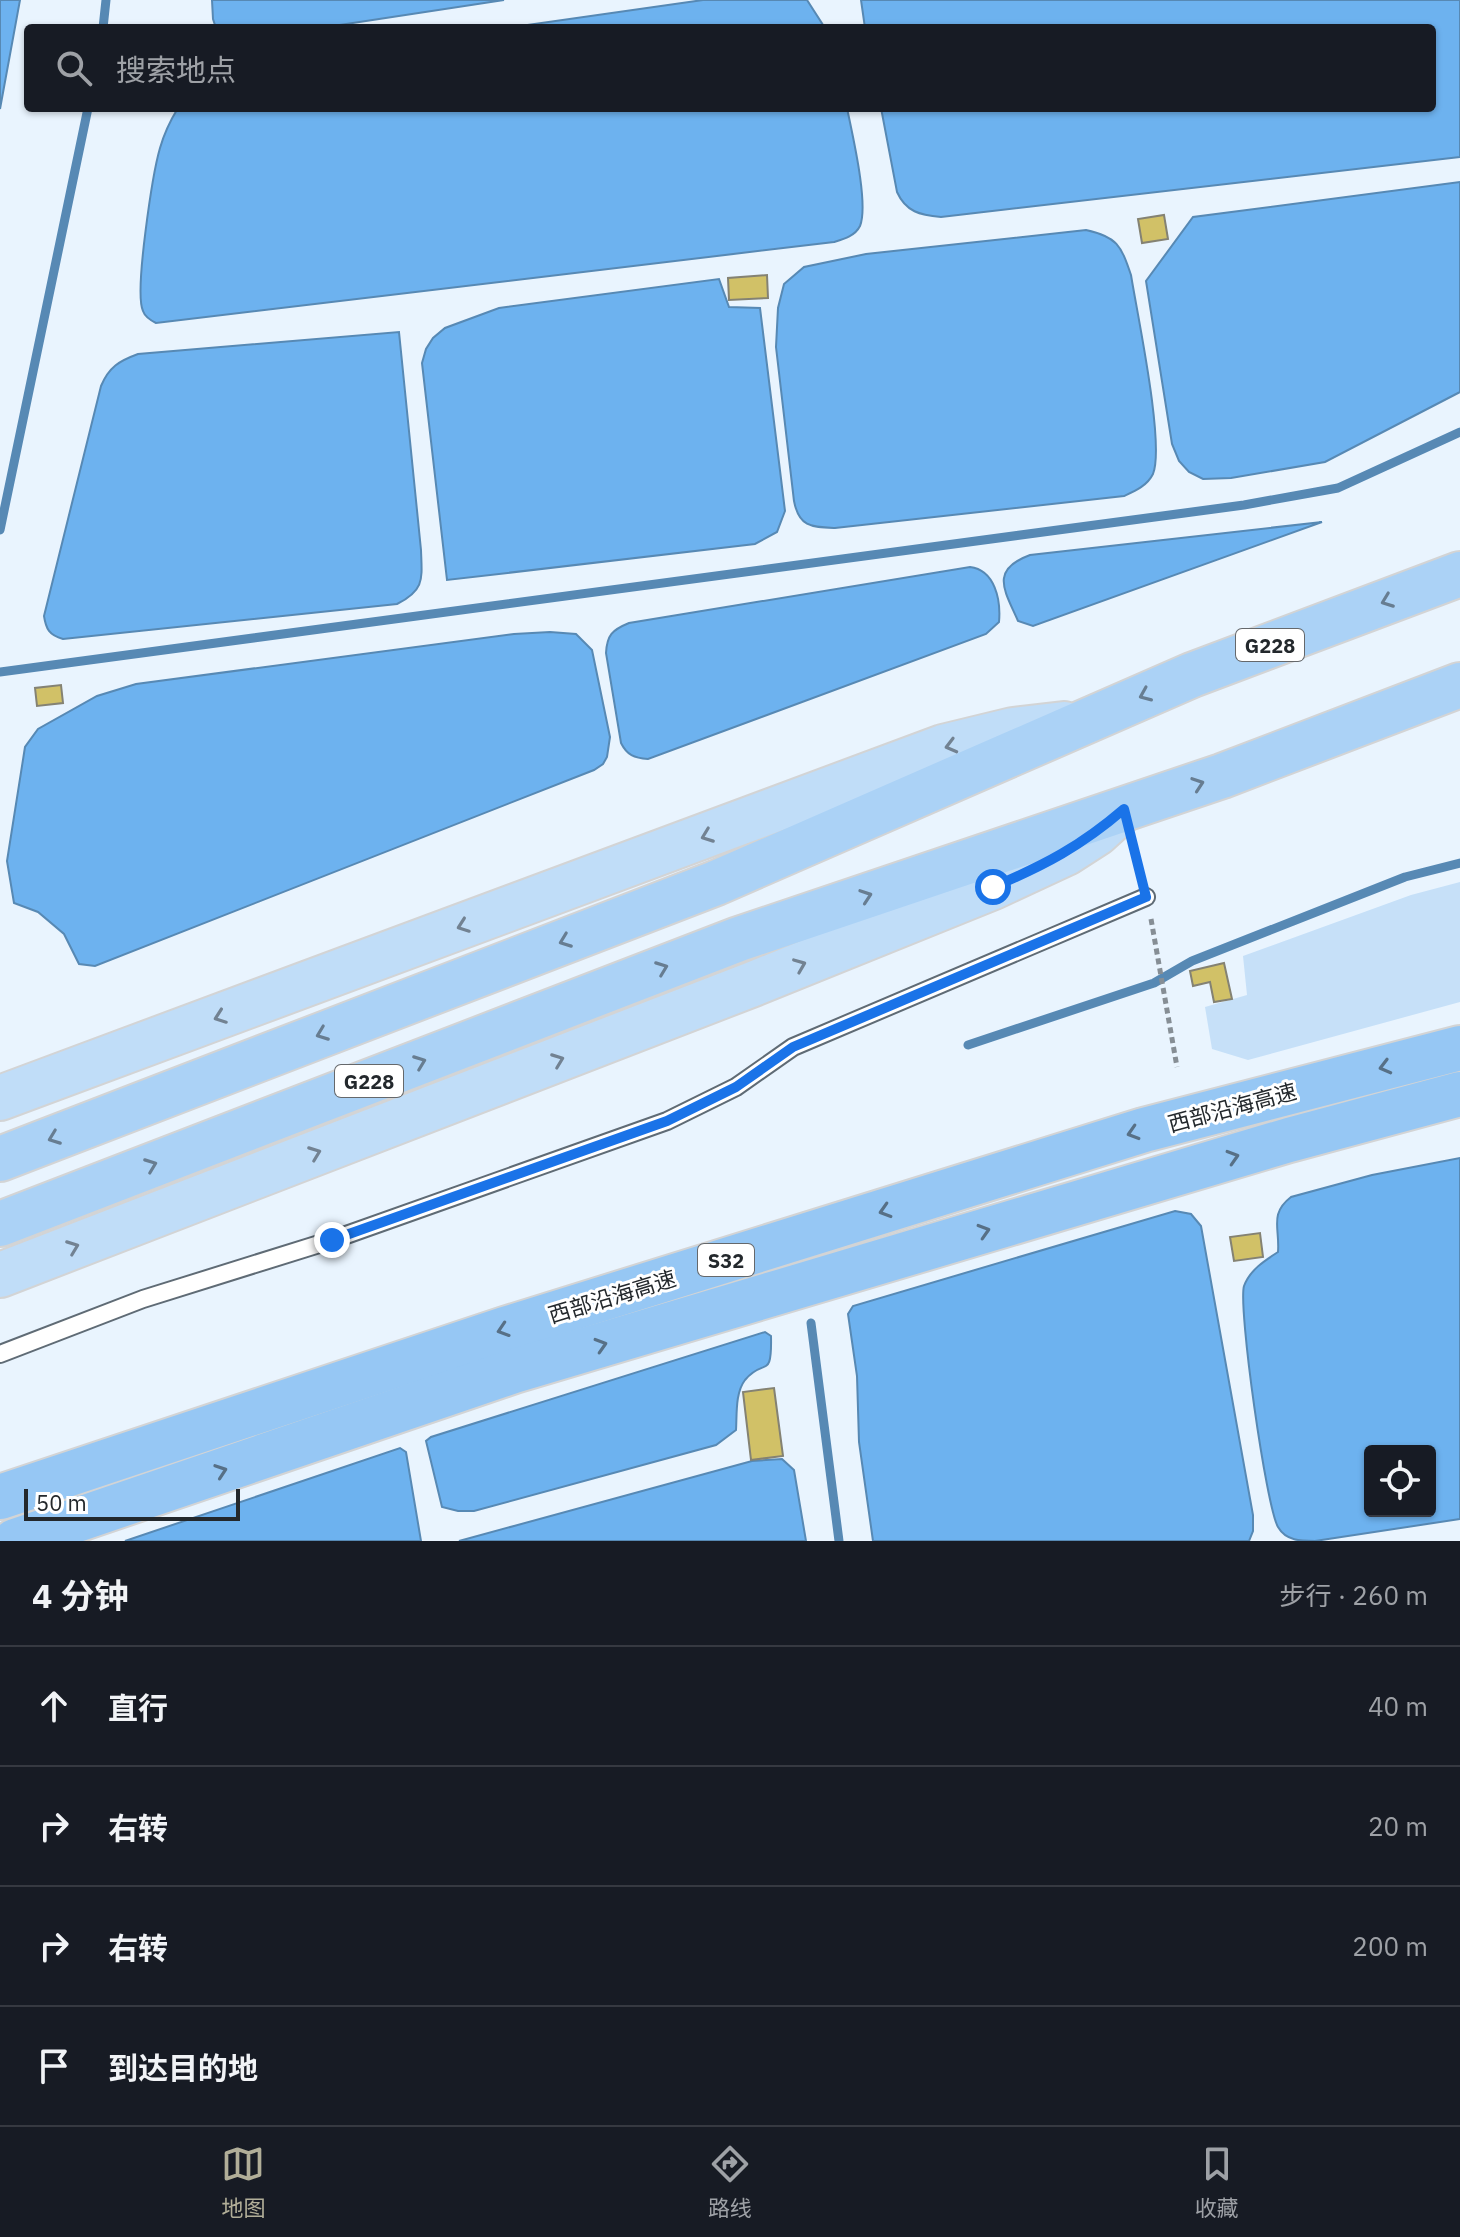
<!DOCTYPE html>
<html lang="zh">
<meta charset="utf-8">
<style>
body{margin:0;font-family:"IBM Plex Sans","Noto Sans SC",sans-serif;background:#242831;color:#f1f3f6}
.controls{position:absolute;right:24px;bottom:24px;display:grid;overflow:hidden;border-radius:8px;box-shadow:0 2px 6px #0004}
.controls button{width:72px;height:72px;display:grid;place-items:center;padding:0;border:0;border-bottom:2px solid #363941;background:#171b24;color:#f1f3f6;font:40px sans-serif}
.scale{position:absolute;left:24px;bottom:20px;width:216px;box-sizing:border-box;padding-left:8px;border:4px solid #23282c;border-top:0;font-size:22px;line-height:28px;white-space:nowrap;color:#23282c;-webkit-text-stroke:6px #fff;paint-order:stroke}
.stop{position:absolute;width:24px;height:24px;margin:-18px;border:6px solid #1a73e8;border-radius:50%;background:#fff}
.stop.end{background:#1a73e8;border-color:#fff;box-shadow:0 2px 8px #0008}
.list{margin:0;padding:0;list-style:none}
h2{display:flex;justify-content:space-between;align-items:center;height:104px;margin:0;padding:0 32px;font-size:34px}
h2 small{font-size:26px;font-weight:400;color:#9ea1a6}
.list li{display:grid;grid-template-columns:52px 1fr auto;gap:24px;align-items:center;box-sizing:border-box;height:120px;padding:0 32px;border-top:2px solid #363941}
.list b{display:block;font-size:30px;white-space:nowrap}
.list em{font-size:26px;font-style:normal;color:#9ea1a6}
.icon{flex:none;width:44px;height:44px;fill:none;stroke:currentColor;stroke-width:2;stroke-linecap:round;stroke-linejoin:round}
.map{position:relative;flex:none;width:1460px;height:1541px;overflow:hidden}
.search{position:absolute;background:#171b24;box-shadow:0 2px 6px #0004;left:24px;right:24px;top:24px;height:88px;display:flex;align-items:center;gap:20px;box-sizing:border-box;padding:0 28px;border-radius:8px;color:#9ea1a6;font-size:30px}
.sheet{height:584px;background:#171b24}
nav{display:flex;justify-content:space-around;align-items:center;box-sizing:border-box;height:112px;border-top:2px solid #363941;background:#171b24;font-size:22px;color:#9ea1a6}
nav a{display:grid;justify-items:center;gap:4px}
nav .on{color:#b1ae98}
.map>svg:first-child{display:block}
.green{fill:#c6e0f8}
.water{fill:#6db2ef;stroke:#5789b4;stroke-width:2;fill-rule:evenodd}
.pier{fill:#e9f4fe}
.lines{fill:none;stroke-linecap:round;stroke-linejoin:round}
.stream{stroke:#5789b4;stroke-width:9}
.building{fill:#d1c167;stroke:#848273;stroke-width:2}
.service-casing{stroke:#5f6b75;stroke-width:20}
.primary-casing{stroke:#d3d4d5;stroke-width:48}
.trunk-casing{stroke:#d3d4d5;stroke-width:48}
.motorway-casing{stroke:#d3d4d5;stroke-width:48}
.path{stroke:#868e95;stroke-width:5;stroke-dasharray:6 4;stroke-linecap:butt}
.service{stroke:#fff;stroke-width:16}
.primary{stroke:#c0ddf8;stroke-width:44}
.trunk{stroke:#abd2f6;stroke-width:44}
.motorway{stroke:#96c7f4;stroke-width:44}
.oneway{stroke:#677d91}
.oneway2{stroke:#728292}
.oneway3{stroke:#577086}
.route{stroke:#1a73e8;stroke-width:10}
.labels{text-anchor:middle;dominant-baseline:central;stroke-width:6;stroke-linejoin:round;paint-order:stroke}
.shield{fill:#fff;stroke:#65686b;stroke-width:2}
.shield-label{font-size:20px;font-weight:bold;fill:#23282c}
.street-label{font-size:22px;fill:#23282c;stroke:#fff}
</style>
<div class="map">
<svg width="1460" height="1541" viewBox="0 0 1460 1541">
<rect width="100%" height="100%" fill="#e9f4fe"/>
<!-- green -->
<path class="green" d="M 1460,882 L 1460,1002 L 1248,1060 L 1212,1049 L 1205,1007 L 1247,995 L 1243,956 L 1411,895 Z"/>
<!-- water -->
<g class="water">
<path d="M 0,0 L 20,0 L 0,109 Z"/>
<path d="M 212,0 L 504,0 L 320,28 L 216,28 L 213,19 Z"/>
<path d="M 703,0 L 807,0 L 825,28 L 507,28 Z"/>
<path d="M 861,0 L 1460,0 L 1460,157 L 941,217 C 920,215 906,212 897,192 L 881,108 L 1432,108 L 1432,28 L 865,28 Z"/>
<path d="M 178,108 L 847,108 C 852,133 869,204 860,226 C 855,236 844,239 834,242 L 156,323 C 150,320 145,317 143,311 C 134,292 153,172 160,148 C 164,134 170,121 178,108 Z"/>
<path d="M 1460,182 L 1460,392 L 1325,462 L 1231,478 L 1203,479 L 1189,472 L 1179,461 L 1172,444 L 1146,281 L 1193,217 Z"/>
<path d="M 1086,230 C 1117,237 1121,245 1131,275 C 1137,313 1165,444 1153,474 C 1147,486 1135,491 1124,496 L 835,528 C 811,527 799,527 794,501 L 776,347 L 778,308 L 784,284 L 804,267 L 866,254 Z"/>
<path d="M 719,279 L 729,307 L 760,308 L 785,511 L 777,532 L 755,544 L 447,580 L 422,363 L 426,349 L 433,338 L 445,328 L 499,308 Z"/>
<path d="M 399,332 L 421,550 C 422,579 425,590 397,604 L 63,639 C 49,635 46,629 44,616 L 101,386 C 109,367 119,361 138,354 Z"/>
<path d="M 1322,522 L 1033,626 L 1018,621 C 1005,591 989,570 1030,555 Z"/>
<path d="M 970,567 C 995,570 1001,600 999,622 L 986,634 L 648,759 C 634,758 627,755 621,743 L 606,653 C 607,635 612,630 629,623 Z"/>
<path d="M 550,632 L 576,634 L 592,650 L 610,737 L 607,757 L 603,764 L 594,770 L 95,966 L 79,964 L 64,934 L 38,912 L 14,903 L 7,861 L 25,747 L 38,729 L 97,696 L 136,684 L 514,634 Z"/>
<path d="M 1460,1158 L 1460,1519 L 1315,1541 C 1301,1541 1286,1541 1278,1527 C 1266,1506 1238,1307 1244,1286 C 1250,1270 1264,1261 1278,1252 C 1280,1228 1269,1214 1291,1197 L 1372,1175 ZM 1370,1451 L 1430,1451 L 1430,1511 L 1370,1511 Z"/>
<path d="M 1175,1211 L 1191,1214 L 1201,1226 L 1253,1515 L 1253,1531 L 1249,1541 L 873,1541 L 859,1442 L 857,1376 L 848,1314 L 853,1306 Z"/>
<path d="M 765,1332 L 771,1336 C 772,1381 764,1357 745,1380 C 735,1393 737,1415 736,1430 L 716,1445 L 474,1511 L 458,1511 L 442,1507 L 426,1441 L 431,1437 Z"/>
<path d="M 400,1448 L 406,1452 L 421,1541 L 125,1541 Z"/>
<path d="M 782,1459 L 794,1470 L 806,1541 L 459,1541 L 752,1461 Z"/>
</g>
<!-- pier -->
<path class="pier" d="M 399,1444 L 402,1445 L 121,1540 L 124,1537 Z"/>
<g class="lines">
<!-- stream -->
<g class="stream">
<path d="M 103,28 L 106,0"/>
<path d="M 0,530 L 88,108"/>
<path d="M 0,672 L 1244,505 L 1338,488 L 1460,432"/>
<path d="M 968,1045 L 1154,983 L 1192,961 L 1405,877 L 1460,863"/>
<path d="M 811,1323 L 839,1541"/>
</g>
</g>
<!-- building -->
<g class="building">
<path d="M 1164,215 L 1168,239 L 1142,243 L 1138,219 Z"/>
<path d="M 767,275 L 768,298 L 729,300 L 728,278 Z"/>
<path d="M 61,685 L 63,703 L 37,706 L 35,688 Z"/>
<path d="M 1224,963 L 1232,999 L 1214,1002 L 1210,982 L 1193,986 L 1190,971 Z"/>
<path d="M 1260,1233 L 1263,1257 L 1234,1261 L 1230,1237 Z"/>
<path d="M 774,1388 L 783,1456 L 751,1460 L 743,1392 Z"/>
</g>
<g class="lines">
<defs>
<path id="service" d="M 0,1354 L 143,1299 L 332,1240 L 667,1121 L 736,1087 L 793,1047 L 1146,897"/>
<g id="primary">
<path d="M 0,1098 L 943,747 L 1013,730 L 1064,724"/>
<path d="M 0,1275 L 753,984 L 993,887 L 1066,853 L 1097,833 L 1119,813"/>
</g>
<g id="trunk">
<path d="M 0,1159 L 716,883 L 1192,675 L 1460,574"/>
<path d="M 0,1224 L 739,939 L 1222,776 L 1460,685"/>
</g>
<g id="motorway">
<path d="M 0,1497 L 505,1329 L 1144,1130 L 1460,1048"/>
<path d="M 15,1541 L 514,1371 L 1289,1140 L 1460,1094"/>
</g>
</defs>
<!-- service casing -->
<use href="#service" class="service-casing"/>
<!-- primary casing -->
<use href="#primary" class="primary-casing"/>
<!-- trunk casing -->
<use href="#trunk" class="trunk-casing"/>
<!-- motorway casing -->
<use href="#motorway" class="motorway-casing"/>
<!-- path -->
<g class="path">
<path d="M 1134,849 L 1141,878"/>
<path d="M 1151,919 L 1177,1067"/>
</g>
<!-- service -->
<use href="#service" class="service"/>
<!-- primary -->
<use href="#primary" class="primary"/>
<!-- trunk -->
<use href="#trunk" class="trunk"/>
<!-- motorway -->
<use href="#motorway" class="motorway"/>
</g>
<!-- one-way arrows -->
<defs><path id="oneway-chevron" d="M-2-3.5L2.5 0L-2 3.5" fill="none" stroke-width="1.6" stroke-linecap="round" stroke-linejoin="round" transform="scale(2)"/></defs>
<g class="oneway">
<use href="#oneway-chevron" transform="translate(1387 601) rotate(159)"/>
<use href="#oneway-chevron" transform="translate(1145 695) rotate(157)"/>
<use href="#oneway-chevron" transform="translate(1198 784) rotate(-19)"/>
<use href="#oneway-chevron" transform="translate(866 896) rotate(-19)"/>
<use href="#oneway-chevron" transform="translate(565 941) rotate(159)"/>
<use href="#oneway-chevron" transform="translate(662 968) rotate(-21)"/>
<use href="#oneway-chevron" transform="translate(322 1034) rotate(159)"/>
<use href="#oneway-chevron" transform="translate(420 1062) rotate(-21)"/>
<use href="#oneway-chevron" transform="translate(54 1138) rotate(159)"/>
<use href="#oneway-chevron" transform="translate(151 1165) rotate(-21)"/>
</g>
<g class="oneway2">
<use href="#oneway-chevron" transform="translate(951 746) rotate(165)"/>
<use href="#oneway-chevron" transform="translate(707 836) rotate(159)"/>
<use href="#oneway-chevron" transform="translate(463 926) rotate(160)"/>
<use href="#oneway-chevron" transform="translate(800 965) rotate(-22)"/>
<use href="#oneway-chevron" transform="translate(220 1017) rotate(160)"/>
<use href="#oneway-chevron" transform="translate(558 1060) rotate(-21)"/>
<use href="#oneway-chevron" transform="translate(315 1153) rotate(-21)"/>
<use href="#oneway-chevron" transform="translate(73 1247) rotate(-21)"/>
</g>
<g class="oneway3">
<use href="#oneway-chevron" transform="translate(1385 1067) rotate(165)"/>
<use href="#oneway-chevron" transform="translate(1133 1133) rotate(163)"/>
<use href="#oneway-chevron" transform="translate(1233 1157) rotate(-17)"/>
<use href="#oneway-chevron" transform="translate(885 1211) rotate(163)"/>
<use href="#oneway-chevron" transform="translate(984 1231) rotate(-17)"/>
<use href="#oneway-chevron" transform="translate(503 1330) rotate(162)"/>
<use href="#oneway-chevron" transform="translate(601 1345) rotate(-17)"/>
<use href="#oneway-chevron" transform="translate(221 1471) rotate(-19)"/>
</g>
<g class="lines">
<!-- route -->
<path class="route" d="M 332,1240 L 667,1121 L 736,1087 L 793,1047 L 1146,897 L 1124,809 C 1081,846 1045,865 993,887"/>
</g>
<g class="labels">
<!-- shield labels -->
<g class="shield">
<rect x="1236" y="629" width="68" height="32" rx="6"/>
<rect x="335" y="1065" width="68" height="32" rx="6"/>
<rect x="698" y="1244" width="56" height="32" rx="6"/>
</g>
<g class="shield-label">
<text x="1270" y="645">G228</text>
<text x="369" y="1081">G228</text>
<text x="726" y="1260">S32</text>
</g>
<!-- street labels -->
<g class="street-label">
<text transform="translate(1232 1107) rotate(-15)">西部沿海高速</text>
<text transform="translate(612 1296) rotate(-17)">西部沿海高速</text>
</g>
</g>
</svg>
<div class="controls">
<button><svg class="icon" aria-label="locate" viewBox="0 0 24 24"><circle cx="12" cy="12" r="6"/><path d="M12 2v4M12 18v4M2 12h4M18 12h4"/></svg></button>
</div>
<div class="scale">50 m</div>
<div class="stop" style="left:993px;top:887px"></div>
<div class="stop end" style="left:332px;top:1240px"></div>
<div class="search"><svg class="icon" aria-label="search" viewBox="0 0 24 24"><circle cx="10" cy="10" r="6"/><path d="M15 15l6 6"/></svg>搜索地点</div>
</div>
<section class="sheet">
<h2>4 分钟<small>步行 · 260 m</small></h2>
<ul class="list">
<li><svg class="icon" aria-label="ahead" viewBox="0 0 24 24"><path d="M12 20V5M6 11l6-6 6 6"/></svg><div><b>直行</b></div><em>40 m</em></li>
<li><svg class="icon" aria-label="right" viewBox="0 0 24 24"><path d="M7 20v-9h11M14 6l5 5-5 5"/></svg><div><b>右转</b></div><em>20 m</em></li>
<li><svg class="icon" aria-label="right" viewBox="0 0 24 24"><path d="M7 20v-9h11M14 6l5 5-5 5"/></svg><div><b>右转</b></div><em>200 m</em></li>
<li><svg class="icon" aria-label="arrive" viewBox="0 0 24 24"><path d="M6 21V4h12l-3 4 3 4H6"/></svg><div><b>到达目的地</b></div></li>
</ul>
</section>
<nav>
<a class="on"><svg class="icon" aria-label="map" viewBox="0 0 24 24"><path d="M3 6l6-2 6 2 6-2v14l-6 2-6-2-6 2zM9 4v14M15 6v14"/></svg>地图</a>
<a><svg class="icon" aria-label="directions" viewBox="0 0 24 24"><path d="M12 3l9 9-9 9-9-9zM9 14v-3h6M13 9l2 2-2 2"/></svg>路线</a>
<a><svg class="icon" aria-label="saved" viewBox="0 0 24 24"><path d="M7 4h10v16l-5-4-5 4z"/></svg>收藏</a>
</nav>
